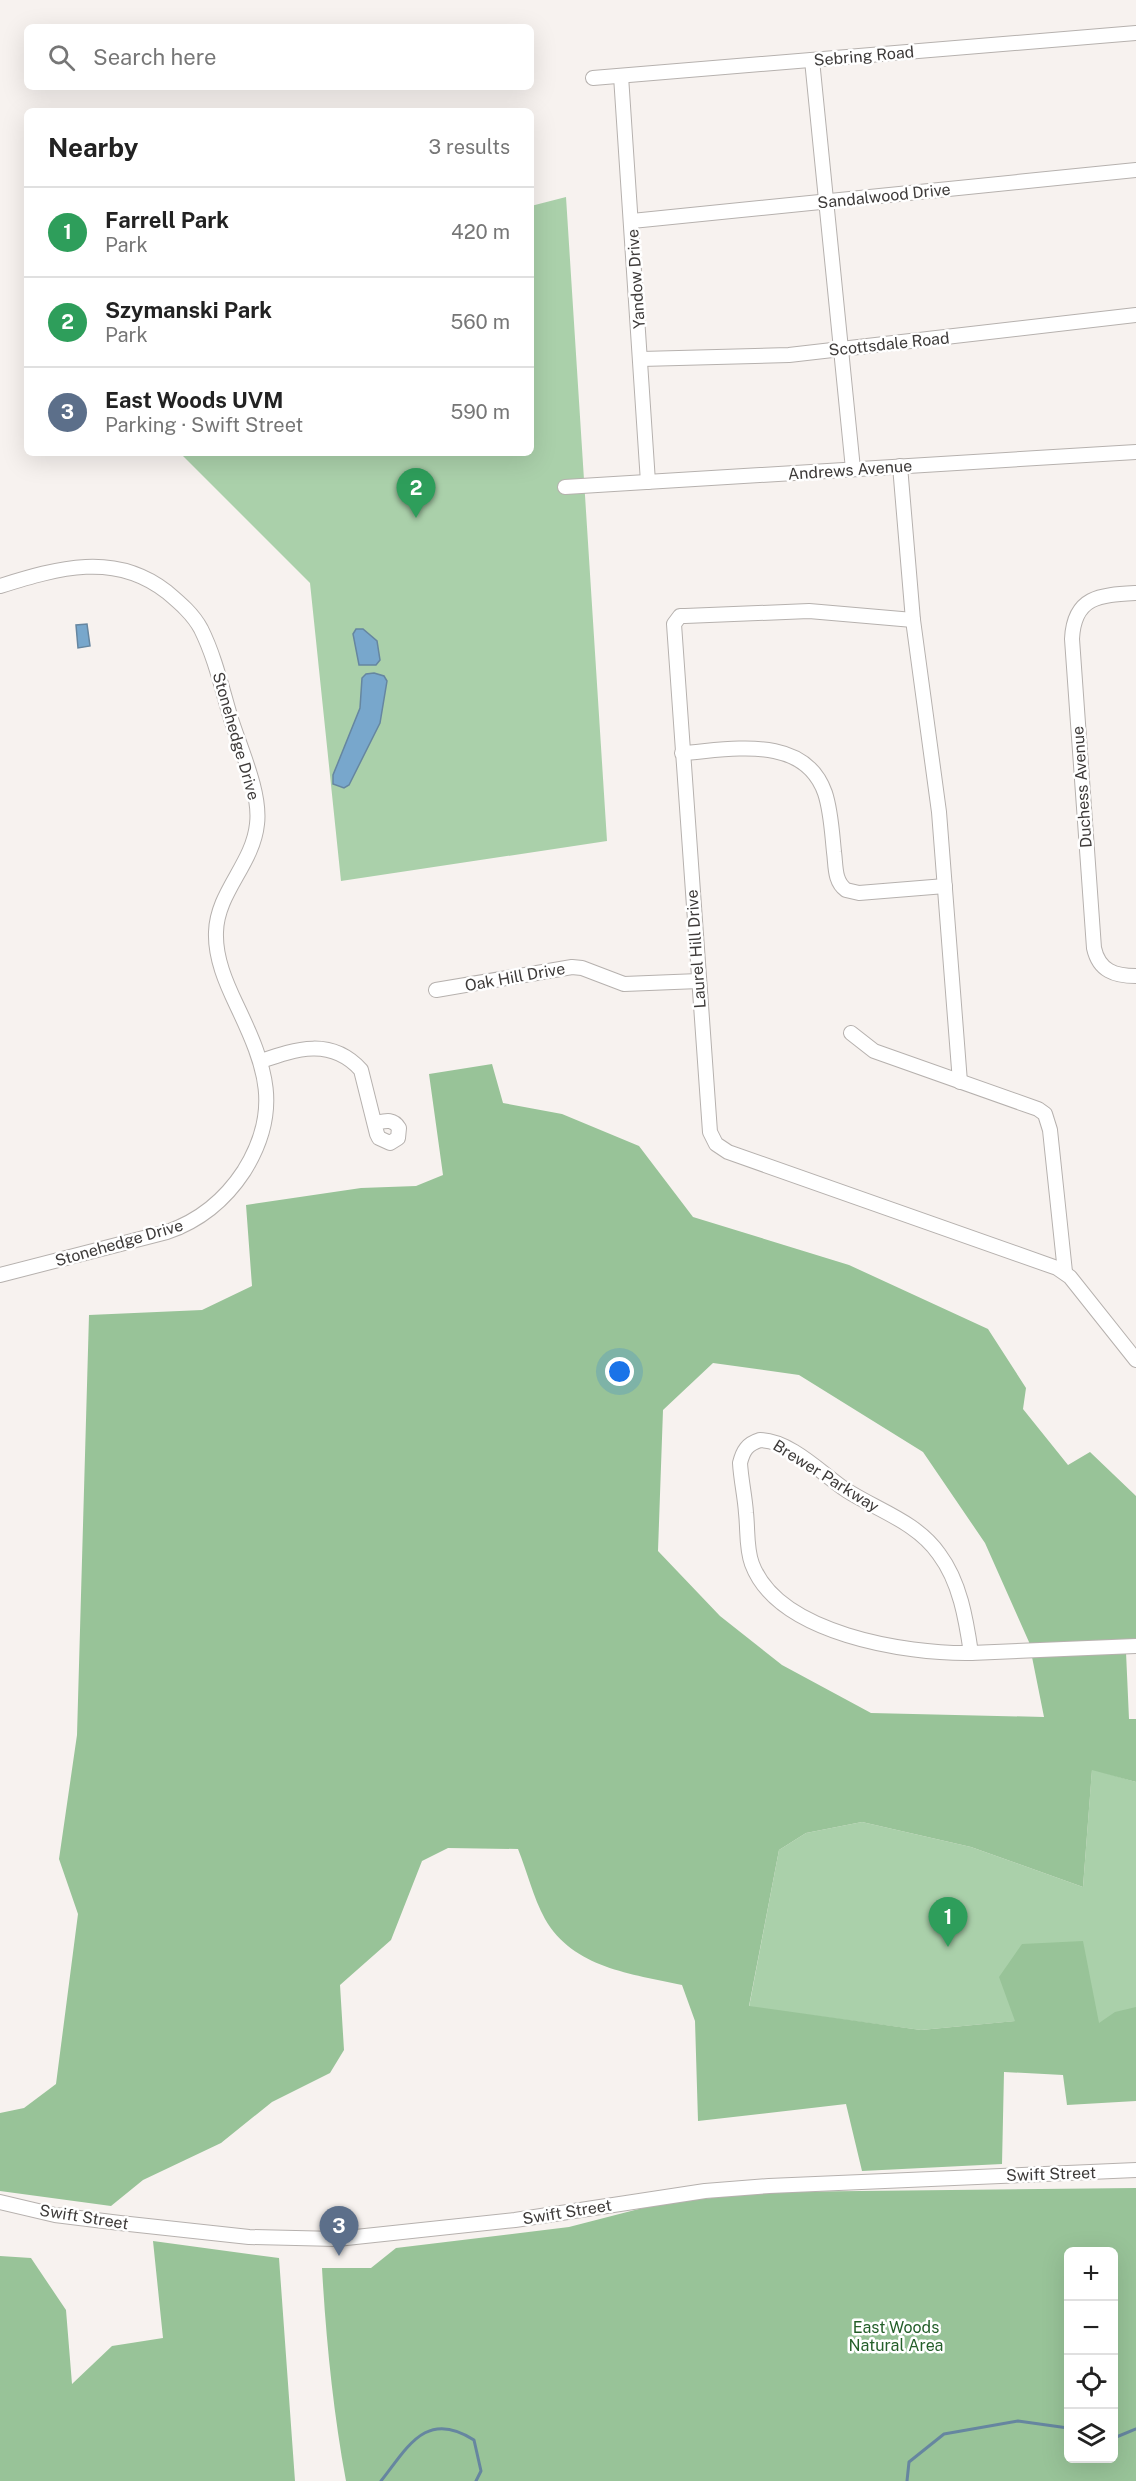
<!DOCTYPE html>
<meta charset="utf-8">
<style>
body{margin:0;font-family:"Public Sans",sans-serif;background:#f2f2f2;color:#222}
.controls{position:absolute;right:18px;bottom:18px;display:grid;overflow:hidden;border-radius:9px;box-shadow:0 6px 24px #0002}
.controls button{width:54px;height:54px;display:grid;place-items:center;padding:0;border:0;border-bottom:2px solid #e0e0e0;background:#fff;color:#222;font:30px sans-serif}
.you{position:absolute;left:620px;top:1372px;width:21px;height:21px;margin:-15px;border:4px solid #fff;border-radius:50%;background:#1a73e8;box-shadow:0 0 0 9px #1a73e833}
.badge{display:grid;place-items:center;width:39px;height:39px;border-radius:50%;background:#111827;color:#fff;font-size:20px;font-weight:700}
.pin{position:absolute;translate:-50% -50px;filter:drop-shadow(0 2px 3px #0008)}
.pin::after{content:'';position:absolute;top:32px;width:21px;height:18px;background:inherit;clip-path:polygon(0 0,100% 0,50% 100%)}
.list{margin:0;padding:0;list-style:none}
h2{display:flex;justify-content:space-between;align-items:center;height:78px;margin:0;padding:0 24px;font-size:26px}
h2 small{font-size:20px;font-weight:400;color:#767676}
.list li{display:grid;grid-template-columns:39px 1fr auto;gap:18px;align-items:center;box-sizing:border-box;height:90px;padding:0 24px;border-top:2px solid #e0e0e0}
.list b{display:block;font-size:22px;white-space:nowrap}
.list p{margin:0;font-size:20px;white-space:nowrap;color:#767676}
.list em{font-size:20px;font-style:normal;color:#767676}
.icon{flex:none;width:33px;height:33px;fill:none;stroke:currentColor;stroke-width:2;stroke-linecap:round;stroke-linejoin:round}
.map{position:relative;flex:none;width:1136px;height:2481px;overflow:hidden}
.search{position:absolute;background:#fff;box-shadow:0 6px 24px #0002;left:24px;top:24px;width:510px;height:66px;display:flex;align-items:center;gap:15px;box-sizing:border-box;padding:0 21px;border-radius:9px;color:#767676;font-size:22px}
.panel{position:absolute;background:#fff;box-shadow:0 6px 24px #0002;left:24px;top:108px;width:510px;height:348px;border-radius:9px}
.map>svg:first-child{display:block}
.green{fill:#aad0aa}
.forest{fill:#98c398;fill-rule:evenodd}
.water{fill:#78a7cc;stroke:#6686a0;stroke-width:1.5}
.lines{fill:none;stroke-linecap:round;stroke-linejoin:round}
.stream{stroke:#6686a0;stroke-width:3}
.minor-casing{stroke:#b6b1ae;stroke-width:16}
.minor{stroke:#fff;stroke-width:14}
.labels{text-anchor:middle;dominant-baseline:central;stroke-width:5;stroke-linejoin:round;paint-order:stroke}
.street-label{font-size:16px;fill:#3d3a39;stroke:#fff}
.park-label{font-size:16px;fill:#235e28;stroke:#fff}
</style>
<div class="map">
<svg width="1136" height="2481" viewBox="0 0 1136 2481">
<rect width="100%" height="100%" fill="#f7f2ef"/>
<!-- green -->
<g class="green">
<path d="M 566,197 L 607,841 L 341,881 L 310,583 L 180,453 L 531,453 L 531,206 Z"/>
<path d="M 1092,1769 L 1136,1782 L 1136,2038 L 1016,2021 L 921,2030 L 749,2007 L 779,1850 L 806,1833 L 862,1822 L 971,1847 L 1083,1887 Z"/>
</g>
<!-- forest -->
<g class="forest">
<path d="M 492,1064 L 503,1103 L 562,1114 L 639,1146 L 693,1217 L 849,1265 L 988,1329 L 1026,1388 L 1023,1409 L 1068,1465 L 1090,1452 L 1136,1496 L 1136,1642 L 1126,1652 L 1129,1719 L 1136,1719 L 1136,1782 L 1092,1770 L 1083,1887 L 971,1847 L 862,1822 L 806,1833 L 779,1850 L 749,2006 L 921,2030 L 1015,2021 L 999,1977 L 1022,1944 L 1083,1941 L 1099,2023 L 1115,2012 L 1136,2007 L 1136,2101 L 1067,2105 L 1063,2075 L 1004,2072 L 1002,2164 L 862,2171 L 846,2104 L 698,2121 L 695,2021 L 682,1985 C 632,1974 573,1968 545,1919 C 533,1897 527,1871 518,1849 L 448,1848 L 422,1861 L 391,1940 L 340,1985 L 344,2050 L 330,2073 L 272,2102 L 221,2143 L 143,2180 L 111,2206 L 0,2191 L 0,2113 L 24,2108 L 56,2084 L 78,1914 L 59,1859 L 77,1735 L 89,1315 L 202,1310 L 252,1286 L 246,1205 L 361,1188 L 416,1186 L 443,1175 L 429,1074 ZM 713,1363 L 799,1375 L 923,1452 L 985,1543 L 1029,1642 L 1044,1717 L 871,1713 L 782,1665 L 720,1616 L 658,1551 L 663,1410 Z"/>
<path d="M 1136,2188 L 1136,2481 L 346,2481 C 333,2410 326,2339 322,2268 L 371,2268 L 396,2248 L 569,2227 L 662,2203 L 771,2192 ZM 1068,2252 L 1114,2252 L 1114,2458 L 1068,2458 Z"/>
<path d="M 153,2241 L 279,2258 L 295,2481 L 0,2481 L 0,2256 L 31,2258 L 66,2310 L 72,2384 L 112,2346 L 163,2338 Z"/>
</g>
<!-- water -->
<g class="water">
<path d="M 87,624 L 90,646 L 78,648 L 76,625 Z"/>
<path d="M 356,629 L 363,629 L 377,641 L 380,660 L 376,665 L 359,665 L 353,634 Z"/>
<path d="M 374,673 L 384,676 L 387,681 L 380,723 L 349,785 L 344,788 L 333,784 L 333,775 L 360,708 L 362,678 L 366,674 Z"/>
</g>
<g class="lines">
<!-- stream -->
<g class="stream">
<path d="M 1114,2438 L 1136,2429"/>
<path d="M 381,2481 C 408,2447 426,2409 474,2440 L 481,2471 L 476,2481"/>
<path d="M 907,2481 L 909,2462 L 944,2434 L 1018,2421 L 1068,2428"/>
</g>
<defs>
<g id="minor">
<path d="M 812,60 L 853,469"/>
<path d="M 621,76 L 648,482"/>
<path d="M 593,78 L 1136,33"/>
<path d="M 632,221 L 1136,170"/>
<path d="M 641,359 L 789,355 L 1136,315"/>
<path d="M 900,466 L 913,620 L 939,812 L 960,1082"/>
<path d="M 565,487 L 1136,452"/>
<path d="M 0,586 C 58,568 115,551 167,592 C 180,603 193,614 201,629 C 215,657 222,689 231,719 C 240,748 261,793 257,824 C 253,864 217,892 216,932 C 215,958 226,983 237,1006 C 266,1067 282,1110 244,1171 C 225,1200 199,1221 167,1232 L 0,1275"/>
<path d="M 1136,593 C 1100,595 1074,596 1072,639 L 1094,948 C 1099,971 1115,976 1136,976"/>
<path d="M 913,620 L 809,611 L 685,616 L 680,616 L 674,624 L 710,1132 L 716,1144 L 728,1152 L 1057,1268 L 1070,1277 L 1136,1360"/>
<path d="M 682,753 C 730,750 804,733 825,793 C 831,811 832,833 834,852 C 836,866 834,881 846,890 L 859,893 L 945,886"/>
<path d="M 436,990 L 572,967 L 582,968 L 624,984 L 699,981"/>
<path d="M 851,1033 L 874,1051 L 1038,1109 L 1045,1114 L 1050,1130 L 1065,1272"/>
<path d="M 261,1061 C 296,1049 331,1037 361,1070 L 377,1134 L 379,1138 L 390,1143 L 398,1138 L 399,1128 C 393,1118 385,1121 375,1123"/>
<path d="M 760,1440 C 791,1441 821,1473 846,1490 C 877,1510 917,1522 939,1554 C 960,1582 966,1619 971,1653 C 906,1654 778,1634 752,1564 C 746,1548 748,1530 746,1513 C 745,1497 741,1480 740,1463 C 743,1451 747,1444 760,1440 Z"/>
<path d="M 971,1653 L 1136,1646"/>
<path d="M 0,2202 L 55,2215 L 120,2223 L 249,2237 L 337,2239 L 515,2220 L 705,2191 L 769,2186 L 1136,2170"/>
</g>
</defs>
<!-- minor casing -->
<use href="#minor" class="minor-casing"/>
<!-- minor -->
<use href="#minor" class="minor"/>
</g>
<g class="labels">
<!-- street labels -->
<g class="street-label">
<text transform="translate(864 56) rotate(-5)">Sebring Road</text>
<text transform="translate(884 196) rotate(-6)">Sandalwood Drive</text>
<text transform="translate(636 279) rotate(-94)">Yandow Drive</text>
<text transform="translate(889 344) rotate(-6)">Scottsdale Road</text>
<text transform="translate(850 470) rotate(-4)">Andrews Avenue</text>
<text transform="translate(236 736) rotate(74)">Stonehedge Drive</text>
<text transform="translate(1082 787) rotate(-94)">Duchess Avenue</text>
<text transform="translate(696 949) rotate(-94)">Laurel Hill Drive</text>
<text transform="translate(515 977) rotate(-10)">Oak Hill Drive</text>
<text transform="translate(119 1243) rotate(-16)">Stonehedge Drive</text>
<text transform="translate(826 1476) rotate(32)">Brewer Parkway</text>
<text transform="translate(1051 2174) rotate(-2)">Swift Street</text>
<text transform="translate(567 2212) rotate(-9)">Swift Street</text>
<text transform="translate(84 2217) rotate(9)">Swift Street</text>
</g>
<!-- park labels -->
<g class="park-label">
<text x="896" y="2327">East Woods<tspan x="896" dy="18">Natural Area</tspan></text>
</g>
</g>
</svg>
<div class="controls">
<button>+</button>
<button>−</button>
<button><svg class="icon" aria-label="locate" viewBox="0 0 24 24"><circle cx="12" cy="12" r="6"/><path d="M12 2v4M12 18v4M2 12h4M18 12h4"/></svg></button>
<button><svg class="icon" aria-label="layers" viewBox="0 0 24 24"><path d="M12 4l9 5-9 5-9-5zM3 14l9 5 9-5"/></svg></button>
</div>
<div class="you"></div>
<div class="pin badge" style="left:948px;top:1947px;background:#2e9e5b">1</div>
<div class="pin badge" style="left:416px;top:518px;background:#2e9e5b">2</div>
<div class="pin badge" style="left:339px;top:2256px;background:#5c6f8a">3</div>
<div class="search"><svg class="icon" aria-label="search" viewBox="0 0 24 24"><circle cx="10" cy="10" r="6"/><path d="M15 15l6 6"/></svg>Search here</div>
<section class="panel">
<h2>Nearby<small>3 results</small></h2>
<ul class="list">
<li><span class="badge" style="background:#2e9e5b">1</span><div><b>Farrell Park</b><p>Park</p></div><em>420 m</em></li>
<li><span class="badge" style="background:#2e9e5b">2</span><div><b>Szymanski Park</b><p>Park</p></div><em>560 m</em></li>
<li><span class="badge" style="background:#5c6f8a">3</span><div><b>East Woods UVM</b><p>Parking · Swift Street</p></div><em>590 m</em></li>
</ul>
</section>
</div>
